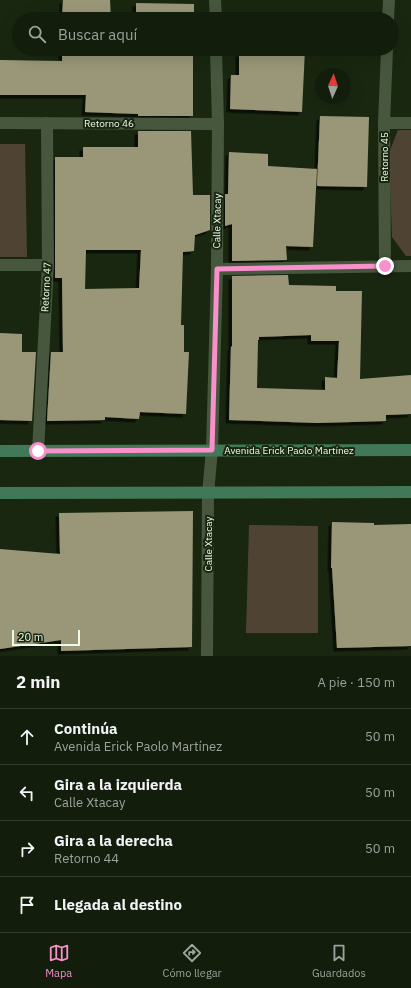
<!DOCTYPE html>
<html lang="es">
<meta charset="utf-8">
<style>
body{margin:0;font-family:"IBM Plex Sans",sans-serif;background:#1c2615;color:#f1f3f6}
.compass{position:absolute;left:315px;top:68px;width:36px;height:36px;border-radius:50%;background:#131d0c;box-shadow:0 4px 16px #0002;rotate:3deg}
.scale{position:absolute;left:12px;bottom:10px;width:68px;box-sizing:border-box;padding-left:4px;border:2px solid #eff9ea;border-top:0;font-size:11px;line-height:14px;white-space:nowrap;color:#eff9ea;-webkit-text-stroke:3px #192710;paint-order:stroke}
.stop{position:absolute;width:12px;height:12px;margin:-9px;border:3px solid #f890cb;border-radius:50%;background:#fff}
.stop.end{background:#f890cb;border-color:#fff;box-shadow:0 1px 4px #0008}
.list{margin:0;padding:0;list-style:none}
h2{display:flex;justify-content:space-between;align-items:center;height:52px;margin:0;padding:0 16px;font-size:17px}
h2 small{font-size:13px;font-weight:400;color:#9da29d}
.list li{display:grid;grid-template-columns:26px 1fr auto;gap:12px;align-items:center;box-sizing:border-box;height:56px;padding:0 16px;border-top:1px solid #323b2d}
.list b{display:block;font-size:15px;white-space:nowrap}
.list p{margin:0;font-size:13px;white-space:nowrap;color:#9da29d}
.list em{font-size:13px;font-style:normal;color:#9da29d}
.icon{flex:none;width:22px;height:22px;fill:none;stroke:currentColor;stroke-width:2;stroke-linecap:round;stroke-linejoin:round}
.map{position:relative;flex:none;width:411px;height:656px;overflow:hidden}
.search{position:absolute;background:#131d0c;box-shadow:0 4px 16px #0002;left:12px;right:12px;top:12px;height:44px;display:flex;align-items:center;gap:10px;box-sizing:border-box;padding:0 14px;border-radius:22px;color:#9da29d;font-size:15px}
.sheet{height:276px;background:#131d0c}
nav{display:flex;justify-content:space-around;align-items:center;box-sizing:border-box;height:56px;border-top:1px solid #323b2d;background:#131d0c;font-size:11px;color:#9da29d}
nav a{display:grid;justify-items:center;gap:2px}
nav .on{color:#f890cb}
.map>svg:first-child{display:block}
.green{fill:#4f4434}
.building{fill:#999778;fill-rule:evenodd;filter:url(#shadow)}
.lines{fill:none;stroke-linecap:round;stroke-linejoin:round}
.street{stroke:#47573e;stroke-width:12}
.secondary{stroke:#417857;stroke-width:12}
.route{stroke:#f890cb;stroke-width:5}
.labels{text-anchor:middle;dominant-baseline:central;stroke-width:4;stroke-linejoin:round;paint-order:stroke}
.street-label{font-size:10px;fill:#eff9ea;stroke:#192710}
</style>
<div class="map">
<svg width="411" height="656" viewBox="0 0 411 656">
<defs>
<filter id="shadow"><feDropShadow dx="-3.5" dy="3.5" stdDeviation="0" flood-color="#0009"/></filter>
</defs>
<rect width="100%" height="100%" fill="#192710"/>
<!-- green -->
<g class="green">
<path d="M 398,130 L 411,130 L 411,256 L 406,256 L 392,237 L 389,153 Z"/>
<path d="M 0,144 L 25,144 L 27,257 L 0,257 Z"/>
<path d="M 249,525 L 318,526 L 318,633 L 246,633 Z"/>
</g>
<!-- building -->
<g class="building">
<path d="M 63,0 L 110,0 L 111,19 L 62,19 Z"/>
<path d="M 136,3 L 194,4 L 194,19 L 136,19 Z"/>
<path d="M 62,49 L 81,49 L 81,54 L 136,55 L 136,49 L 193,49 L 193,116 L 138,116 L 138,114 L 85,112 L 86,95 L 0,95 L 0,60 L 62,61 Z"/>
<path d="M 277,49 L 305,49 L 302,112 L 230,109 L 231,75 L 239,75 L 239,53 L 277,53 Z"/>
<path d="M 320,116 L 369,117 L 367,187 L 317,186 Z"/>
<path d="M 138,131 L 191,131 L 193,195 L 210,195 L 210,230 L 195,235 L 194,251 L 183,252 L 181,325 L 184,325 L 184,352 L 189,352 L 186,414 L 140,412 L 139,419 L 105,417 L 105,420 L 47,421 L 51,352 L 63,352 L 62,278 L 55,278 L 55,157 L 83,157 L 83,147 L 138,147 ZM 86,250 L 141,250 L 139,288 L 85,289 Z"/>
<path d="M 229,152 L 268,154 L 268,166 L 317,169 L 313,247 L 286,246 L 287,260 L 232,261 L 232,224 L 225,226 L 225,194 L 228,194 Z"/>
<path d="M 288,275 L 289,285 L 336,286 L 336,291 L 362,291 L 360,379 L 411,375 L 411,414 L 386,415 L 386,421 L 317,423 L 229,420 L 231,346 L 232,347 L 232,276 ZM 311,335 L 311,341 L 339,341 L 337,378 L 325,377 L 325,390 L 257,388 L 258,340 L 259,340 L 259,337 Z"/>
<path d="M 0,333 L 22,334 L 22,352 L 36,352 L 32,421 L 0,420 Z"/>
<path d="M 193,511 L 192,647 L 61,651 L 61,640 L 0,649 L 0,549 L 60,554 L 59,513 Z"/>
<path d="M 332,522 L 374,523 L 374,525 L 411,524 L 411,646 L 337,648 L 332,568 L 331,568 Z"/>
</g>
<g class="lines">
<!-- street -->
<g class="street">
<path d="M 215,0 L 216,19"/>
<path d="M 388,19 L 389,0"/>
<path d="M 0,123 L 218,124"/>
<path d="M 384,123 L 411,123"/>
<path d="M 0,265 L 48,265"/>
<path d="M 385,266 L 384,123 L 387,49"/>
<path d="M 217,269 L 411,266"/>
<path d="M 38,451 L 48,265 L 47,123"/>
<path d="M 207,656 L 208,493 L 212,450 L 217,269 L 218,124 L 216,49"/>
</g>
<!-- secondary -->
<g class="secondary">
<path d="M 0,451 L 411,450"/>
<path d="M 0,493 L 411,492"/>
</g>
</g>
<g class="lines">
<!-- route -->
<path class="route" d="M 38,451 L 212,450 L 217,269 L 385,266"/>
</g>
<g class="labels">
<!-- street labels -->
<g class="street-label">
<text x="109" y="123">Retorno 46</text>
<text transform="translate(384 157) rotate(-90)">Retorno 45</text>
<text transform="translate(217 221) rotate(-89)">Calle Xtacay</text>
<text transform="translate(46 287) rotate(-87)">Retorno 47</text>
<text x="289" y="450">Avenida Erick Paolo Martínez</text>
<text transform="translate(208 544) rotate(-90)">Calle Xtacay</text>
</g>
</g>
</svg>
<svg class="compass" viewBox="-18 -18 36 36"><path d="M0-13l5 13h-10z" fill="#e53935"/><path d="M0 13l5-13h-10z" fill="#9da29d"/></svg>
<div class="scale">20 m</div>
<div class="stop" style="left:38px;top:451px"></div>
<div class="stop end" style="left:385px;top:266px"></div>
<div class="search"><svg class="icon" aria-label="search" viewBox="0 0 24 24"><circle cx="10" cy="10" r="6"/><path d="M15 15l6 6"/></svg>Buscar aquí</div>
</div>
<section class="sheet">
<h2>2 min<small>A pie · 150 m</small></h2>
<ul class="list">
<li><svg class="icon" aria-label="ahead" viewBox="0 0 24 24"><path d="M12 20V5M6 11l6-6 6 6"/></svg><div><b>Continúa</b><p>Avenida Erick Paolo Martínez</p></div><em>50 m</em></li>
<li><svg class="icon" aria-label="left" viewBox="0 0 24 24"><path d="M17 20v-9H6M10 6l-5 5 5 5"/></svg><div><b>Gira a la izquierda</b><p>Calle Xtacay</p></div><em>50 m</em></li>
<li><svg class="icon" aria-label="right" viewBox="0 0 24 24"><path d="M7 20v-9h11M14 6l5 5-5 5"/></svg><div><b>Gira a la derecha</b><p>Retorno 44</p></div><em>50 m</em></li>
<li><svg class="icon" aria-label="arrive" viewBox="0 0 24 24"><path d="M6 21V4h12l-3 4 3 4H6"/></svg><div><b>Llegada al destino</b></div></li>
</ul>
</section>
<nav>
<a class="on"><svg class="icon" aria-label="map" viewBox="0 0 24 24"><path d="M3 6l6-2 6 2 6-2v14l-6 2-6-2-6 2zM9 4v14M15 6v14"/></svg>Mapa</a>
<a><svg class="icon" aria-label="directions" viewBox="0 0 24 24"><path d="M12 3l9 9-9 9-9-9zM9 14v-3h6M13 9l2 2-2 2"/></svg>Cómo llegar</a>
<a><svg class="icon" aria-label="saved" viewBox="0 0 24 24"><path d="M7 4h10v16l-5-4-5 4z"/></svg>Guardados</a>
</nav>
